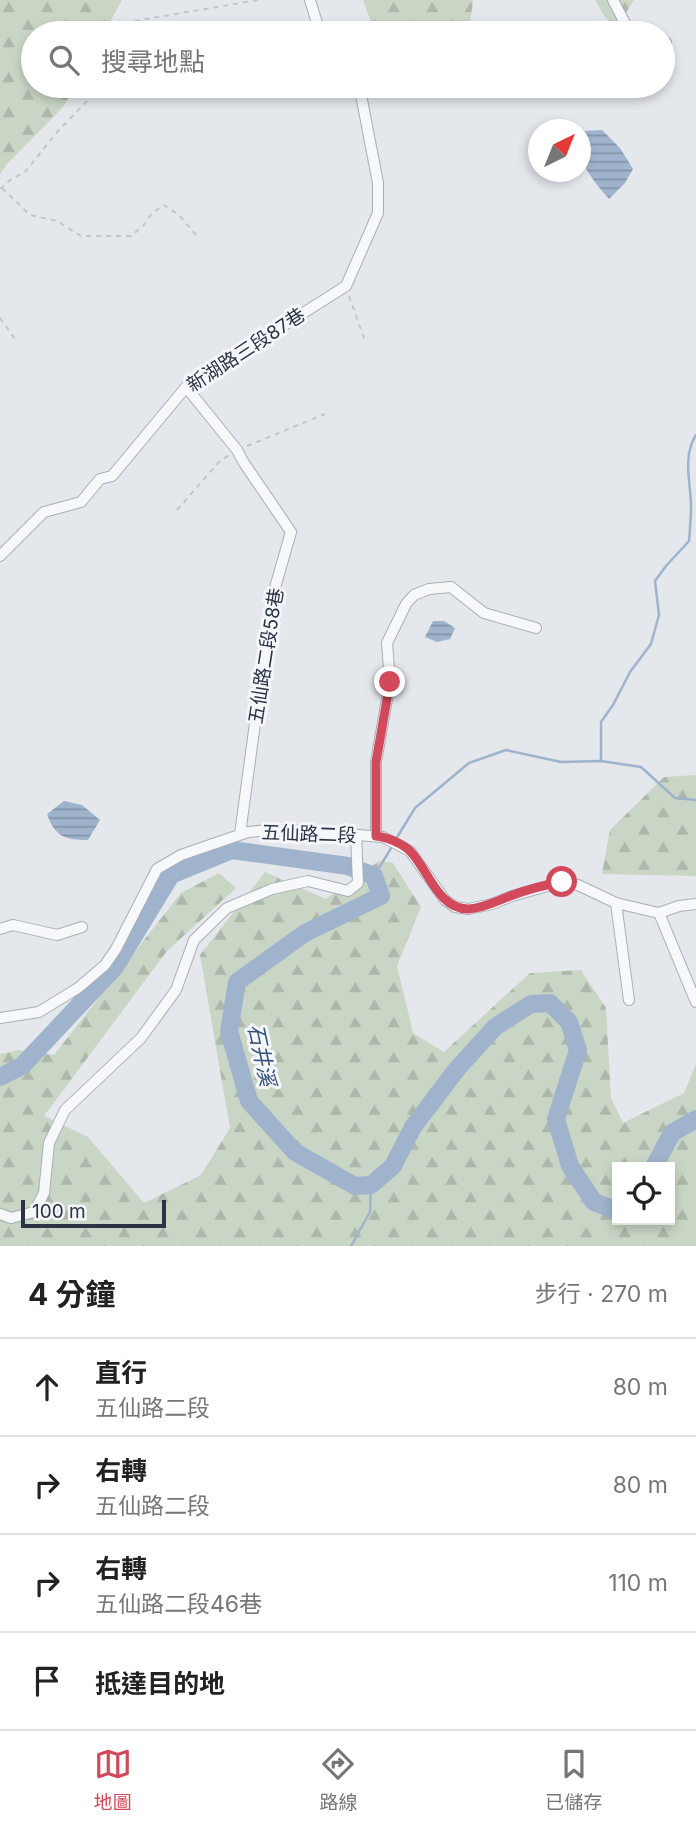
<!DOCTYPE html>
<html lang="zh-TW">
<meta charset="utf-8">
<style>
body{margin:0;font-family:Inter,"Noto Sans TC",sans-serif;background:#f6f6f6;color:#222}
.controls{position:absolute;right:21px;bottom:21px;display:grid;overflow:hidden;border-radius:0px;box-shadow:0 4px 10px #0003}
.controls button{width:63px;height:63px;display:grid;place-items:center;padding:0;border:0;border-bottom:2px solid #e0e0e0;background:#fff;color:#222;font:35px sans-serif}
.compass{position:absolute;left:528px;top:119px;width:63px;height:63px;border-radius:50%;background:#fff;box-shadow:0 4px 10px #0003;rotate:43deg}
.scale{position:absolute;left:21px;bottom:18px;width:145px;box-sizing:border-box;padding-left:7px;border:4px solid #2b3445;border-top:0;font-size:19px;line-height:24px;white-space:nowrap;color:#2b3445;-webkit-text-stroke:5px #f4f6f9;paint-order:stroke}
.stop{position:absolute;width:21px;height:21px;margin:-16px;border:5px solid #d1495b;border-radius:50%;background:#fff}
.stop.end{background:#d1495b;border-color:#fff;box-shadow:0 2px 7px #0008}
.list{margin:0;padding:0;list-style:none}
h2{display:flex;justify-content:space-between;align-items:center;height:91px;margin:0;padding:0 28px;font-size:30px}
h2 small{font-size:23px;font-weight:400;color:#767676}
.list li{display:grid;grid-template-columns:46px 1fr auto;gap:21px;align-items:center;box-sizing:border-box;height:98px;padding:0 28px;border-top:2px solid #e0e0e0}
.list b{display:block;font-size:26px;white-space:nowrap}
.list p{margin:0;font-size:23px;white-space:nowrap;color:#767676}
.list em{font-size:23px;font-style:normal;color:#767676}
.icon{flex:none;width:38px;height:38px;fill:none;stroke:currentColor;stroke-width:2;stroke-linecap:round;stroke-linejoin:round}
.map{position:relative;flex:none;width:696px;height:1246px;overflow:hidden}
.search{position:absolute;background:#fff;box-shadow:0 4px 10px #0003;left:21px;right:21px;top:21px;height:77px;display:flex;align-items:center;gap:18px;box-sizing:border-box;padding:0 24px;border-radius:38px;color:#767676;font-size:26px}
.sheet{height:483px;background:#fff}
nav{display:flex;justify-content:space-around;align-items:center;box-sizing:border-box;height:98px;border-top:2px solid #e0e0e0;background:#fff;font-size:19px;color:#767676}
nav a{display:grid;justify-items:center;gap:4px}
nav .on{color:#d1495b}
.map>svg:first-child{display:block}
.forest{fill:url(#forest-firs);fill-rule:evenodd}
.water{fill:url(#water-rules)}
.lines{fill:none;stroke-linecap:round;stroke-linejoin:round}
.stream{stroke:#9fb4cc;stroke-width:2.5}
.river{stroke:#9fb4cc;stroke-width:18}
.minor-casing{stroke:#a9aeb7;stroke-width:12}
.path{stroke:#c2c5cb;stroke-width:2;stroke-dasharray:5 5;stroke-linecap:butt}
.minor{stroke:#f7f8fa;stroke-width:10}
.route{stroke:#d1495b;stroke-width:9}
.labels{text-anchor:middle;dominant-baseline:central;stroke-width:6;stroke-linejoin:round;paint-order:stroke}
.street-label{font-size:19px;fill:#2b3445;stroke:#f4f6f9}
.water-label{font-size:21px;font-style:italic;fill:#34527a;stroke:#f4f6f9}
</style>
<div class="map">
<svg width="696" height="1246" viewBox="0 0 696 1246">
<defs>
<pattern id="forest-firs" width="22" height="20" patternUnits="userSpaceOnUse" patternTransform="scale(1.75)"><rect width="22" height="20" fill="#c9d6c5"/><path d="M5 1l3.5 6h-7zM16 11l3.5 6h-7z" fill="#adb8ab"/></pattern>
<pattern id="water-rules" width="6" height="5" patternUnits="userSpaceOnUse" patternTransform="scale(1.75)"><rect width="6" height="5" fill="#9fb4cc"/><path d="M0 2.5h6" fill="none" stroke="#8293a7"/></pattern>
</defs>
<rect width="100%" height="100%" fill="#e4e7ec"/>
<!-- forest -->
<g class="forest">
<path d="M 0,0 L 122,0 L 104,33 L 33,33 L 33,86 L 75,86 L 64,106 L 7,164 L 0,174 Z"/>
<path d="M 363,0 L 473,0 L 470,25 L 479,33 L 375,33 Z"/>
<path d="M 595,0 L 634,0 L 616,29 L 604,16 Z"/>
<path d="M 696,775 L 696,876 L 602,874 L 610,830 L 664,777 Z"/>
<path d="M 379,861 L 393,863 L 421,907 L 397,966 L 413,1033 L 444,1052 L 530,973 L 581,970 L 606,1008 L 611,1098 L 623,1123 L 684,1093 L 696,1064 L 696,1246 L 0,1246 L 0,1054 L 19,1050 L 54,1055 L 181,893 L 219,873 L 236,888 L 167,951 L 44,1116 L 88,1137 L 144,1203 L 201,1175 L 230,1128 L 200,955 L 265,872 L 326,899 ZM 617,1167 L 670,1167 L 670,1220 L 617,1220 Z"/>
</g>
<!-- water -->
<g class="water">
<path d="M 602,130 L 620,148 L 633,169 L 625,183 L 609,199 C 596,183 567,153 584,131 Z"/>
<path d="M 433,621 L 444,621 L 455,628 L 450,639 L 437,642 L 425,637 Z"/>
<path d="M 64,801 L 82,805 L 100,820 L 88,840 C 65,840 55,837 47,814 Z"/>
</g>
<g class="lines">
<!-- stream -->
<g class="stream">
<path d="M 601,761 L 601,722 L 613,705 L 630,672 L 651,644 L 659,615 L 655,581 L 666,566 L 689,541 C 690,529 691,518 691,507 C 691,483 682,457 696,435"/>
<path d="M 396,839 L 415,808 L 469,763 L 506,750 L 561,762 L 601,761 L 641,767 L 675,798 L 696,800"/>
<path d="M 374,876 L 393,845"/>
<path d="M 351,1246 L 370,1212 L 371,1185"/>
</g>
<!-- river -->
<g class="river">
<path d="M 0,1077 L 22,1066 L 115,967 L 171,875 L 232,850 L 348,866 L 374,876 L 381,896 L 305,933 L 237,982 L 229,1031 L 249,1101 L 295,1152 L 355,1186 L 371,1185 L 393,1166 L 413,1127 L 457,1069 L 495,1027 L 531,1004 L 550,1003 L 569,1022 L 578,1050 L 556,1119 L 570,1166 L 594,1202 L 617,1211"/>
<path d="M 654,1167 L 672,1133 L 696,1119"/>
</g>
<defs>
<g id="minor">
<path d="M 310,0 L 320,33"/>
<path d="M 613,0 L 630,33"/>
<path d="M 663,48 L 666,43"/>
<path d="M 186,387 L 237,450 L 244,463 L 291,532 L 272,598 L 240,834"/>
<path d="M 0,556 L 44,512 L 81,502 L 100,479 L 112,476 L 186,387 L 346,286 L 378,213 L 378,183 L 361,95 L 355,86"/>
<path d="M 376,836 L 376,762 L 390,682 L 387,643 L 406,604 L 414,595 L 429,589 L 451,587 L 484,613 L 536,628"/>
<path d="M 616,903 L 629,1000"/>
<path d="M 659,913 L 696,1002"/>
<path d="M 0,929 L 13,925 L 57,935 L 82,927"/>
<path d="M 0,1018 L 39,1012 L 78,988 L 105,965 L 116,949 L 157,869 L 181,855 L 248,832 L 268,830 L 306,831 L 383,837 L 410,851 L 445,900 L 455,907 L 469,909 L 492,904 L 512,896 L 562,882 L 578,885 L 616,903 L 659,913 L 679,906 L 696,904"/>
<path d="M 0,1214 L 11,1218 L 34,1212 L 44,1193 L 49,1143 L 65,1110 L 141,1038 L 176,990 L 194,940 L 227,908 L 272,889 L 308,881 L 348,891 L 358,883 L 356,835"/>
</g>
</defs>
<!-- minor casing -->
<use href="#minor" class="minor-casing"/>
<!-- path -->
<g class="path">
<path d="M 119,33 L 129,23 L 140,20 L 258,0"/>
<path d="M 2,188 L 30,215 L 57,221 L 81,236 L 131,236 L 143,226 L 152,213 L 164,205 L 179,215 L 196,235"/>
<path d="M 0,189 L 10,180 L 25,172 L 58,131 L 92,96 L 98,86"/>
<path d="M 349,296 L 365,341"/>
<path d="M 0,318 L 17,342"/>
<path d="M 247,446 L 325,414"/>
<path d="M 177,510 L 219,462 L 229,455"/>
</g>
<!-- minor -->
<use href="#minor" class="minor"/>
</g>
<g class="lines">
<!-- route -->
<path class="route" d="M 390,682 L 376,762 L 376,836 C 386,837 402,843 410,851 C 428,869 438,910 469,909 C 483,908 497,901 510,896 C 526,890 544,885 562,882"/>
</g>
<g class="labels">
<!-- street labels -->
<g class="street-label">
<text transform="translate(246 350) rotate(-33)">新湖路三段87巷</text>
<text transform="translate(266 656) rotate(-81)">五仙路二段58巷</text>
<text transform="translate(309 834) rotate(2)">五仙路二段</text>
</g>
<!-- water labels -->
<g class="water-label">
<text transform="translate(262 1055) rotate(78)">石井溪</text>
</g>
</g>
</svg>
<div class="controls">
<button><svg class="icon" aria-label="locate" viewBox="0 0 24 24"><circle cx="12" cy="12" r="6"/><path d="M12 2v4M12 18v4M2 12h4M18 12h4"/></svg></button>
</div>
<svg class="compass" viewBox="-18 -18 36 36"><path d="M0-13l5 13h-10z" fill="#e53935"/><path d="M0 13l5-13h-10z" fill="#767676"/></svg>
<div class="scale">100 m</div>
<div class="stop" style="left:562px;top:882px"></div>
<div class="stop end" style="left:390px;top:682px"></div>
<div class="search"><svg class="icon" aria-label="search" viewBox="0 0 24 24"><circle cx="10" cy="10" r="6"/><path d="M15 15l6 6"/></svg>搜尋地點</div>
</div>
<section class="sheet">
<h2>4 分鐘<small>步行 · 270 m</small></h2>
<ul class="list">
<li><svg class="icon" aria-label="ahead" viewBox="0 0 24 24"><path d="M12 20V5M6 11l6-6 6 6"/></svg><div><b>直行</b><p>五仙路二段</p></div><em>80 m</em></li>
<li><svg class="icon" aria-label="right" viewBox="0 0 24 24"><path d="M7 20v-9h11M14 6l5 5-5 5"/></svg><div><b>右轉</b><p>五仙路二段</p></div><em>80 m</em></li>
<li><svg class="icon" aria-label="right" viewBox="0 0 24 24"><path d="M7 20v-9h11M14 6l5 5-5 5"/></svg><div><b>右轉</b><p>五仙路二段46巷</p></div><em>110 m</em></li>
<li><svg class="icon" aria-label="arrive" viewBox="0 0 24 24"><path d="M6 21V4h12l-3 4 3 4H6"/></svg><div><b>抵達目的地</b></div></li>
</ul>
</section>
<nav>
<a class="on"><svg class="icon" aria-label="map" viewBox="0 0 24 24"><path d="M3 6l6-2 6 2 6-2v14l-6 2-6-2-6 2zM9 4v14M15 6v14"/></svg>地圖</a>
<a><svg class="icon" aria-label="directions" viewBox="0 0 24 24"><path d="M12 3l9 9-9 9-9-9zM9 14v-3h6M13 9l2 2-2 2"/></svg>路線</a>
<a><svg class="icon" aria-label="saved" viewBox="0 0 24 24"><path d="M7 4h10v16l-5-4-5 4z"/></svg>已儲存</a>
</nav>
